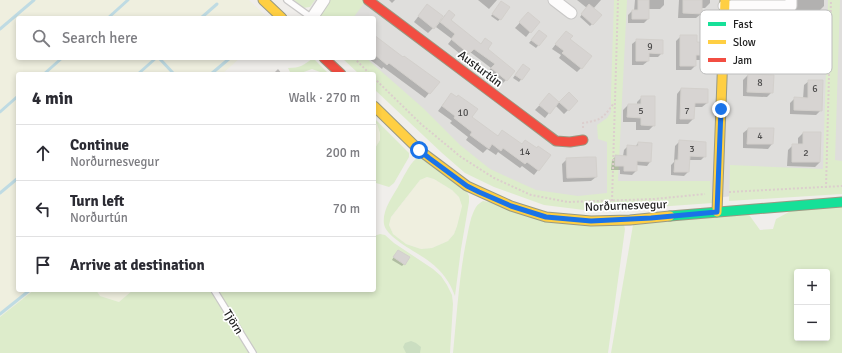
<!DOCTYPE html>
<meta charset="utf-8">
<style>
body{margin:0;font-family:Signika,sans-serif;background:#f7f7f7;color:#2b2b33}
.controls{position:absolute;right:12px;bottom:12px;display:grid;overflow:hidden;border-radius:4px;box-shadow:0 2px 6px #0003}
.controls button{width:36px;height:36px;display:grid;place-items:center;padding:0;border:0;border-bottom:1px solid #e1e1e2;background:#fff;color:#2b2b33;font:20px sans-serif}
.stop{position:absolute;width:12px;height:12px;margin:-9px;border:3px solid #1a73e8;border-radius:50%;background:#fff}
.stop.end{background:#1a73e8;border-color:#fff;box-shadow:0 1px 4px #0008}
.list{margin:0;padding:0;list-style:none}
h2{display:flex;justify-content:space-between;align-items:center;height:52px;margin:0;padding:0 16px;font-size:17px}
h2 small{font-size:13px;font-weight:400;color:#7c7c81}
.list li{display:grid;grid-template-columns:26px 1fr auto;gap:12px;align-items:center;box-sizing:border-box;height:56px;padding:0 16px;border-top:1px solid #e1e1e2}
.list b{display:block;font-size:15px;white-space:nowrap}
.list p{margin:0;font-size:13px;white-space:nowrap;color:#7c7c81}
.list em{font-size:13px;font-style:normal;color:#7c7c81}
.icon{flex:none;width:22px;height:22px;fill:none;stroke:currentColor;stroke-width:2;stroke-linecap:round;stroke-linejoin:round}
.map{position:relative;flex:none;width:842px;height:353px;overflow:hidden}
.search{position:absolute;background:#fff;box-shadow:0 2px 6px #0003;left:16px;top:16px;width:360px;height:44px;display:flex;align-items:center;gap:10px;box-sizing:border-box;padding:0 14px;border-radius:4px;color:#7c7c81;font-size:15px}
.panel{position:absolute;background:#fff;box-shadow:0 2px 6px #0003;left:16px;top:72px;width:360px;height:220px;border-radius:4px}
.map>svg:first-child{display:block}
.residential{fill:#dfdedc}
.farmland{fill:#efefdf}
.grass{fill:#ddeccb;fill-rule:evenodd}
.forest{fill:#cbdec1}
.shadow{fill:#0003}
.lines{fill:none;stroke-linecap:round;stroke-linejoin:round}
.stream{stroke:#bfdbe3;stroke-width:3}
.building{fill:#d7d4d2;stroke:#d3d0cc}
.lane-casing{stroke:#c9c8c7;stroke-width:8}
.street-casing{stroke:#c9c8c7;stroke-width:13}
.fast-casing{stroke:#999a82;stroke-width:11}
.slow-casing{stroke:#999a82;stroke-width:11}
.jam-casing{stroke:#999a82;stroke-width:11}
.path{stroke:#dccecd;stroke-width:2;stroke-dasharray:2 2;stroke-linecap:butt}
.lane{stroke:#fdfcfc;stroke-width:5.5}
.street{stroke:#fdfcfc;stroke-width:11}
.fast{stroke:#16e098;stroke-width:9}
.slow{stroke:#ffcf43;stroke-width:9}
.jam{stroke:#f24e42;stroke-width:9}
.route{stroke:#1a73e8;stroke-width:5}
.labels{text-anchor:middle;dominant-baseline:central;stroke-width:3.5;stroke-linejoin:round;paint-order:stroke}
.number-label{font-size:10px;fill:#4f4e4e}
.street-label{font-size:12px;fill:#222;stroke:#fff}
.key{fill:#fff;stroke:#bdbdbd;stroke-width:1}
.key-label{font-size:11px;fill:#222}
</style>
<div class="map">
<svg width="842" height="353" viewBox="0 0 842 353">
<rect width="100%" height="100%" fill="#f0eeeb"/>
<!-- residential -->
<path class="residential" d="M 315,0 L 842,0 L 842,190 L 733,196 L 652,204 L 592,206 L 489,180 L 374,74 L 345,58 L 374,58 L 374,18 L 304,18 Z"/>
<!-- farmland -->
<g class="farmland">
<path d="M 0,0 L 249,0 L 268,18 L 18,18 L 18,58 L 240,58 L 222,74 L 18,74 L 18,290 L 34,290 L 0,317 Z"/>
<path d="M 374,122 L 377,124 L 380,133 L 380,140 L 374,150 Z"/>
<path d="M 427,177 L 434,179 L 452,190 L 459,197 L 462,206 L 457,226 L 454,234 L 448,241 L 432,248 L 421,249 L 406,244 L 393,234 L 389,225 L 391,217 L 420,180 Z"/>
<path d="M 96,290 L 133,290 L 119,302 L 100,296 Z"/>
</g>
<!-- grass -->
<g class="grass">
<path d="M 294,0 L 315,0 L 310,7 L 303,8 Z"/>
<path d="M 330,0 L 362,0 L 365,2 L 353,18 L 319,18 Z"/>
<path d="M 614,0 L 627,0 L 618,181 L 710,181 L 713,203 L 628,209 L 584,210 L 544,205 L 494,187 L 465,173 L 442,153 L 374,89 L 374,74 L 359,74 L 342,58 L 366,58 L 423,108 L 460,145 L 490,169 L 536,190 L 578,196 L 607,193 L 607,142 L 598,139 L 597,125 L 607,118 L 611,112 L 611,94 Z"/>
<path d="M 828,0 L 840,0 L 835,160 L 842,161 L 842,194 L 729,201 L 730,165 L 823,169 Z"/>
<path d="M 313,58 L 329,74 L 321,74 L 320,72 L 312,69 L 298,74 L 291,74 L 288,68 C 300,68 304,65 313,58 Z"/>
<path d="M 374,118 L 409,153 L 409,157 L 394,183 L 389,187 L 376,183 L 374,187 L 374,150 L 380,140 L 380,133 L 377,124 L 374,122 Z"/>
<path d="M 421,156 L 466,190 L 469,196 L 469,202 L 461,249 L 455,296 C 450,282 442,271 430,262 C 419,253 386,238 384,224 C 382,211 392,197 398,187 C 402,180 410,163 416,159 C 417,157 419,157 421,156 ZM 427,177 L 434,179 L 452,190 L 459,197 L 462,206 L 457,226 L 454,234 L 448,241 L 432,248 L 421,249 L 406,244 L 393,234 L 389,225 L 391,217 L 420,180 Z"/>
<path d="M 483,201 L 624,225 L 625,229 L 608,353 L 453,353 C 457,314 459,275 467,237 C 469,227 471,215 476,207 C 478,204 480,203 483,201 Z"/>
<path d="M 842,205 L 842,353 L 611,353 L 633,225 L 747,212 L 760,230 L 773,229 L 776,219 L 798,207 ZM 797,272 L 827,272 L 827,338 L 797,338 Z"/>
<path d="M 380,234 L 385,235 L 394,243 L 433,269 L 441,276 L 447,285 L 452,295 L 453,304 L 450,353 L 256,353 L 216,290 L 374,290 L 374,236 Z"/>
<path d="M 34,290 L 96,290 L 100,296 L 119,302 L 133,290 L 211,290 L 214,296 L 250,353 L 0,353 L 0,317 Z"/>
</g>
<!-- forest -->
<path class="forest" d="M 411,341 L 416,343 L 421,347 L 420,353 L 406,353 L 403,347 L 405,343 Z"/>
<!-- shadow -->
<g class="shadow">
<path d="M 389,0 L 395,0 L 392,3 Z"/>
<path d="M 478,0 L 497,0 L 489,9 Z"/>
<path d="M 577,0 L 601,0 L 593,9 L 592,24 L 590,26 L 580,17 L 587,8 Z"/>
<path d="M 635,0 L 664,0 L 664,5 L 660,9 L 648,9 L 648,19 L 644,23 L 628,23 L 628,15 L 632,11 L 634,11 Z"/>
<path d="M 679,0 L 710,0 L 710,3 L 705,8 L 701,8 L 701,14 L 696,18 L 678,18 Z"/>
<path d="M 747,0 L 776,0 L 773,2 L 746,3 Z"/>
<path d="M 794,0 L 824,0 L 824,6 L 819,11 L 794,10 Z"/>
<path d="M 427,5 L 433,28 L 428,33 L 414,22 Z"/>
<path d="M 499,5 L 500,19 L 498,21 L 491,16 Z"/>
<path d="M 445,15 L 480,45 L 485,39 L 487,49 L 506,80 L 502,84 L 488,72 L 491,68 L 470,52 L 465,58 L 448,44 L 452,39 L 436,27 Z"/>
<path d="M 524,18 L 530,32 L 526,37 L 515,28 Z"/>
<path d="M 537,33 L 546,36 L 536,48 L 529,43 Z"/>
<path d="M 374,36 L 403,58 L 438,82 L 425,98 L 383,67 L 382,69 L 368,58 L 374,58 Z"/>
<path d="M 562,36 L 569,39 L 581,68 L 577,72 L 559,58 L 561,55 L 552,49 Z"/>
<path d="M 681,36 L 696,43 L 708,44 L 708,55 L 704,60 L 695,60 L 695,66 L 691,70 L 676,70 L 676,41 Z"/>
<path d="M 637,40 L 662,53 L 658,57 L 648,57 L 648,61 L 643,65 L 632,65 L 632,44 Z"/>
<path d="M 521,67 L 529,69 L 519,82 L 513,78 Z"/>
<path d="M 278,69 L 282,74 L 273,74 Z"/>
<path d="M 748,75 L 772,92 L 767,97 L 743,96 L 743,80 Z"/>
<path d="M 809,81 L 821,110 L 816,115 L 790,114 L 790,103 L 795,98 L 803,99 L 804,85 Z"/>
<path d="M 681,89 L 707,103 L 702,107 L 694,107 L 693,119 L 688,124 L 676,124 L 677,94 Z"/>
<path d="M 569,93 L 577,101 L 564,114 L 555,105 L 545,118 L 535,110 L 549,95 L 559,103 Z"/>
<path d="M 642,97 L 654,125 L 649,130 L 636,130 L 636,122 L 623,122 L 623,110 L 628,105 L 637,105 L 637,102 Z"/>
<path d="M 447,99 L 470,117 L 497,137 L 503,131 L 538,170 L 534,175 L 522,166 L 520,168 L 498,152 L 496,155 L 487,149 L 483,153 L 466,140 L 468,137 L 450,123 L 452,121 L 438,111 Z"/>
<path d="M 748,129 L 772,144 L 768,149 L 743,148 L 743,133 Z"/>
<path d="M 803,133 L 820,162 L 815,167 L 787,166 L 788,150 L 793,145 L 798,145 L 798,138 Z"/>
<path d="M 679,142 L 705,156 L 701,160 L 689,160 L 688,172 L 684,176 L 671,175 L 671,165 L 674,162 L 675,146 Z"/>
<path d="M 638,143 L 650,162 L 647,166 L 636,165 L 636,171 L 632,175 L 620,174 L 620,170 L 611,170 L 612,160 L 616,156 L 623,156 L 624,150 L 628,146 L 635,147 Z"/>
<path d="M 567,159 L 596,177 L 591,181 L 563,182 L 562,164 Z"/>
<path d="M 396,253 L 404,264 L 402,266 L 392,260 Z"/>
</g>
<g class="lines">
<!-- stream -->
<g class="stream">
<path d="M 108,18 L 128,0"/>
<path d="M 201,18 L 217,4"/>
<path d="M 0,29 L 34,0"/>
<path d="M 159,58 L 174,74"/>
<path d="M 44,74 L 62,58"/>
<path d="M 138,74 L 156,58"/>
<path d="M 211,74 L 230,58"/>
<path d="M 0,112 L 18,96"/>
<path d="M 0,193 L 18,178"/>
<path d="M 0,314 L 30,290"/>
</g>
</g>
<!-- building -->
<g class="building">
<path d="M 638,0 L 649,0 L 649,19 L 632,19 L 632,10 L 638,10 Z"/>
<path d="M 683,0 L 702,0 L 702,14 L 683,13 Z"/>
<path d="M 501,1 L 510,7 L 501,20 L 492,14 Z"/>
<path d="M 427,4 L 443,16 L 434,29 L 418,16 Z"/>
<path d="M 589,4 L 602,15 L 593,25 L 581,14 Z"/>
<path d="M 449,10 L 455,15 L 451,20 L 481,44 L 485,38 L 492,43 L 488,49 L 515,71 L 507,81 L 491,68 L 495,64 L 474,49 L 469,54 L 451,39 L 455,34 L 440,22 Z"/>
<path d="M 528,12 L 540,22 L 531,33 L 519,22 Z"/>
<path d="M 539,30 L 547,36 L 539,46 L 531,40 Z"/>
<path d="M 566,31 L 573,36 L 570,39 L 592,56 L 582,69 L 562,53 L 564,51 L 555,44 Z"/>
<path d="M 374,35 L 403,57 L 404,56 L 440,82 L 430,94 L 389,63 L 387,65 L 374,54 Z"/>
<path d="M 680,35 L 697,35 L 697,42 L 709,43 L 709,55 L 696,55 L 696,66 L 680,66 Z"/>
<path d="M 636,39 L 663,40 L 663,54 L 649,53 L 649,61 L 636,61 Z"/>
<path d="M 523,64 L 530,69 L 522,80 L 515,75 Z"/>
<path d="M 748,74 L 774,75 L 773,93 L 747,92 Z"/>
<path d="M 808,80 L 823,80 L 822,111 L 794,110 L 794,97 L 808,98 Z"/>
<path d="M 681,88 L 708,89 L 708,103 L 695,103 L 694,119 L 680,119 Z"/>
<path d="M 569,92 L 578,101 L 569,111 L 559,102 Z"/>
<path d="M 451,93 L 457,97 L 458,95 L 478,109 L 472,117 L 498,136 L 502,130 L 522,144 L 525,140 L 537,148 L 538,146 L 551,155 L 539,171 L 527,162 L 525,164 L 503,148 L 501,151 L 492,144 L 489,149 L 470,135 L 472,132 L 454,118 L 455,116 L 442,106 Z"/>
<path d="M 549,93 L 559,102 L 550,114 L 539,105 Z"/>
<path d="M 641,96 L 655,96 L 655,126 L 641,125 L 641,118 L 627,117 L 628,104 L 641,104 Z"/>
<path d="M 748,128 L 774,128 L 773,144 L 747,144 Z"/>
<path d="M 803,132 L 821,132 L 820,162 L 792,162 L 792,144 L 803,144 Z"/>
<path d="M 679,140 L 706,142 L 706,157 L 690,156 L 689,172 L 674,172 L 675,160 L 678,160 Z"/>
<path d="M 638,142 L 652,143 L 651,162 L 637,161 L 637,171 L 624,171 L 624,166 L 615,166 L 615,155 L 627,156 L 627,145 L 638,146 Z"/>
<path d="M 588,157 L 596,157 L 597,177 L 567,178 L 566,158 Z"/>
<path d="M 398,250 L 410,257 L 405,265 L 393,257 Z"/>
</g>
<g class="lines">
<defs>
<g id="lane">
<path d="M 287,0 L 312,18"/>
<path d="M 214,290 L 253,353"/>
</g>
<g id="street">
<path d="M 554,0 L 571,13"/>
<path d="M 724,6 L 791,6 L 791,0"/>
<path d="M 312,18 L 324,0"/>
</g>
<path id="fast" d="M 670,216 L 842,202"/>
<g id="slow">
<path d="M 263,0 L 282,18"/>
<path d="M 374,106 L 419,150 L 467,186 L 511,206 L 546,217 L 591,221 L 630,220 L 670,216"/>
<path d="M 717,212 L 725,0"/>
</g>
<g id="jam">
<path d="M 368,0 L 556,141 L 570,142 L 583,140"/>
<path d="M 324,58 L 341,74"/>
</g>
</defs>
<!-- lane casing -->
<use href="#lane" class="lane-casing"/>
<!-- street casing -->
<use href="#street" class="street-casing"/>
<!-- fast casing -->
<use href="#fast" class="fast-casing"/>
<!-- slow casing -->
<use href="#slow" class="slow-casing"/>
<!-- jam casing -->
<use href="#jam" class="jam-casing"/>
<!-- path -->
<g class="path">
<path d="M 354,58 L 370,74"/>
<path d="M 374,78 L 421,124 L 461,157 L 494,178 L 531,195 L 568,202 L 654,199 L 705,194"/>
<path d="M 583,128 L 583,123 C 602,120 603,118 614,103"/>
<path d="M 826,188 L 831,0"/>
<path d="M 729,192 L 842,186"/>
<path d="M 612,201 L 618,0"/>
</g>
<!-- lane -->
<use href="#lane" class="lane"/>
<!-- street -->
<use href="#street" class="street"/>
<!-- fast -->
<use href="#fast" class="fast"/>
<!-- slow -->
<use href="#slow" class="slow"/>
<!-- jam -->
<use href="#jam" class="jam"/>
</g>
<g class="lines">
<!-- route -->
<path class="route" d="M 419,150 L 429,158 L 467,186 L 479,192 L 511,206 L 546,217 L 591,221 L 651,218 L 717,212 L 721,109"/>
</g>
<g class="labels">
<!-- number labels -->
<g class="number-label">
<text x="650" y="47">9</text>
<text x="760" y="83">8</text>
<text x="815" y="89">6</text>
<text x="641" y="111">5</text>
<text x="687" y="111">7</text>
<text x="463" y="113">10</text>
<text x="760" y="136">4</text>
<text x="692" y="149">3</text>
<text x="525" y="152">14</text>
<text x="806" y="153">2</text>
</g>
<!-- street labels -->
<g class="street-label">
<text transform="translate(480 69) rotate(37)">Austurtún</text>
<text transform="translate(626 206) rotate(-2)">Norðurnesvegur</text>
<text transform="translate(233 322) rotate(58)">Tjörn</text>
</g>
</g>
<!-- legend -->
<rect x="700" y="10" width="132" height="64" rx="6" class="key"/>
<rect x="708" y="22" width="18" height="4" fill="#16e098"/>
<rect x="708" y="40" width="18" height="4" fill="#ffcf43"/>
<rect x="708" y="58" width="18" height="4" fill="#f24e42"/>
<g class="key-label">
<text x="733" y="28">Fast</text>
<text x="733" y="46">Slow</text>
<text x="733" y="64">Jam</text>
</g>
</svg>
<div class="controls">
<button>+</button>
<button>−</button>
</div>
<div class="stop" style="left:419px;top:150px"></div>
<div class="stop end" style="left:721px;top:109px"></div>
<div class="search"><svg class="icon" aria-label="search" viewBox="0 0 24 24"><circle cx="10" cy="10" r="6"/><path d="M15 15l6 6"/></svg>Search here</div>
<section class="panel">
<h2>4 min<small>Walk · 270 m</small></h2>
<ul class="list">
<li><svg class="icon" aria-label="ahead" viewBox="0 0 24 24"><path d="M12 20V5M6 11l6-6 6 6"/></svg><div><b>Continue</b><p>Norðurnesvegur</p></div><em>200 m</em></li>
<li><svg class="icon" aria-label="left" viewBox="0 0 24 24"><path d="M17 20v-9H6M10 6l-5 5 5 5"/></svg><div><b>Turn left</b><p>Norðurtún</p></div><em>70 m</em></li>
<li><svg class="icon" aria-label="arrive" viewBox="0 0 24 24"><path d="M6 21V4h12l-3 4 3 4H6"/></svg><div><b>Arrive at destination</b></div></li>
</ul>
</section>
</div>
